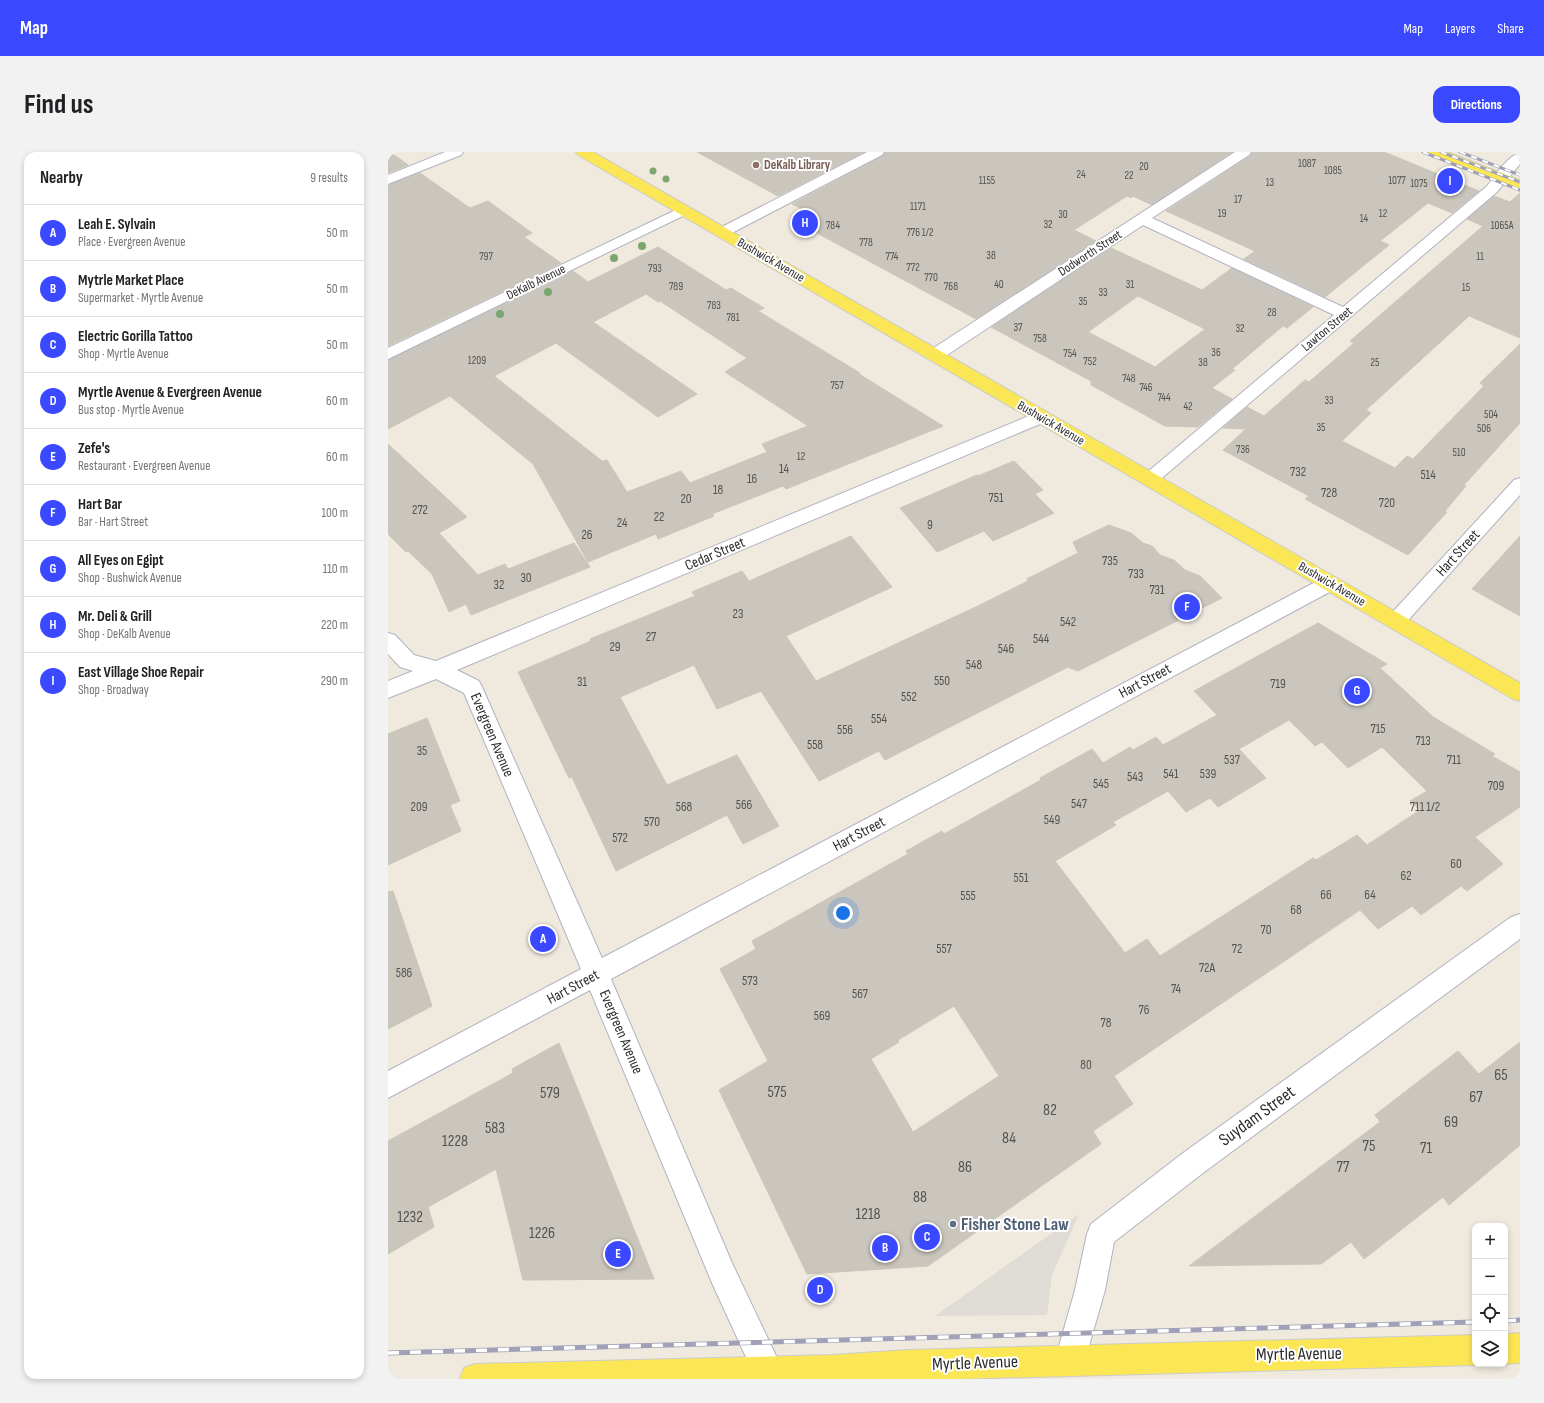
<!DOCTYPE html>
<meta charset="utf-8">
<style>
body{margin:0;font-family:"Sofia Sans Condensed",sans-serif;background:#f2f2f2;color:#202124}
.controls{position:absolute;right:12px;bottom:12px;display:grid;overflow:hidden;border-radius:8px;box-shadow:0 2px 6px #0003}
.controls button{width:36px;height:36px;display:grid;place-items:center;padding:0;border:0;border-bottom:1px solid #e0e0e0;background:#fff;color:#202124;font:20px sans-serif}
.you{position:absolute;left:455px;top:761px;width:14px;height:14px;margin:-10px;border:3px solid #fff;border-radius:50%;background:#1a73e8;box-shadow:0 0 0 6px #1a73e833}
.badge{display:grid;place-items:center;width:26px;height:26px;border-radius:50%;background:#3a49ff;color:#fff;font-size:13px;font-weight:700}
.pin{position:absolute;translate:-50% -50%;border:2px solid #fff;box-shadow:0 1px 4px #0006}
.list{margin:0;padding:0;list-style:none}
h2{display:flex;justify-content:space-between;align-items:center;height:52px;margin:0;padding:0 16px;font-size:17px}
h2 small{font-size:13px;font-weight:400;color:#757577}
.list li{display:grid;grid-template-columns:26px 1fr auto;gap:12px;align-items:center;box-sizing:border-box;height:56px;padding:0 16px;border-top:1px solid #e0e0e0}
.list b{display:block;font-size:15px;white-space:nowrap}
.list p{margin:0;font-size:13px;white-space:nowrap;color:#757577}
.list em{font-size:13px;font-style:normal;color:#757577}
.icon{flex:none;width:22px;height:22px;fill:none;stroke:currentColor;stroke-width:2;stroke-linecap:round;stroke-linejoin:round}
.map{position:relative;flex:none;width:1132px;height:1227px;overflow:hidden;border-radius:12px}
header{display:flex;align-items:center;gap:24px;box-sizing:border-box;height:56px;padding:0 20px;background:#3a49ff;color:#fff}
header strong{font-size:19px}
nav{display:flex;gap:22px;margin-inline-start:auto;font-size:14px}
.intro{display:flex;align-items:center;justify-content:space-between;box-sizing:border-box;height:96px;padding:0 24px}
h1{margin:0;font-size:28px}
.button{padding:10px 18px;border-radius:12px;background:#3a49ff;color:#fff;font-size:14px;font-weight:700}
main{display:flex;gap:24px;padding:0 24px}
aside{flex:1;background:#fff;border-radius:12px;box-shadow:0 2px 6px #0003}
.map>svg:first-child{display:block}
.plaza{fill:#dedcd5}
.building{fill:#cac6bd;stroke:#cbc6b7;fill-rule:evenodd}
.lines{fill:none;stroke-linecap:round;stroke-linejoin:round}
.minor-casing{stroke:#b2b2c1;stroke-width:2}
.major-casing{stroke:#ccc;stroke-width:2}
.minor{fill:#fff;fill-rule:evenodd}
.major{fill:#fbe756;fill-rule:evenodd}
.rail-far1-casing{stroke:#a0a0b8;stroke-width:3}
.rail-casing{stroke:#a0a0b8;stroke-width:5}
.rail-far1{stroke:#fff;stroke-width:2;stroke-dasharray:6;stroke-linecap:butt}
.rail{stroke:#fff;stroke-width:3.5;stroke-dasharray:11;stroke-linecap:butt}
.tree{fill:#7ca66f}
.education-dot{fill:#8d6e63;stroke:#fff;stroke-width:1.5}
.service-dot{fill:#5c6f8a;stroke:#fff;stroke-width:1.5}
.labels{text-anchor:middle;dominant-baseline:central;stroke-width:4;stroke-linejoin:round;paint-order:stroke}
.far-number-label{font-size:11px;fill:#545250}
.far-education-label{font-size:13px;font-weight:bold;fill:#785e54;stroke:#fff;text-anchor:start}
.far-street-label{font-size:13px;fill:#2c2c2c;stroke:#fff}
.number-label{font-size:13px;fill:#545250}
.street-label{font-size:15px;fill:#2c2c2c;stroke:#fff}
.near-number-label{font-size:16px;fill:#545250}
.near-street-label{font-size:18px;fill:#2c2c2c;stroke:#fff}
.near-service-label{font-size:18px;font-weight:bold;fill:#4e5e75;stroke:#fff;text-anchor:start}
</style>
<header>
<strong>Map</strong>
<nav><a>Map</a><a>Layers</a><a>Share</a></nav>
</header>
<div class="intro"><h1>Find us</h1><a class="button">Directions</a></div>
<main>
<aside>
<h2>Nearby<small>9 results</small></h2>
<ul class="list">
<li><span class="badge">A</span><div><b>Leah E. Sylvain</b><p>Place · Evergreen Avenue</p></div><em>50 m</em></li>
<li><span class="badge">B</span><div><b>Mytrle Market Place</b><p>Supermarket · Myrtle Avenue</p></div><em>50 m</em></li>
<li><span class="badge">C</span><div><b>Electric Gorilla Tattoo</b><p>Shop · Myrtle Avenue</p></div><em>50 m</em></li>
<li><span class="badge">D</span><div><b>Myrtle Avenue &amp; Evergreen Avenue</b><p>Bus stop · Myrtle Avenue</p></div><em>60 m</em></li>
<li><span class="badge">E</span><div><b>Zefe's</b><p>Restaurant · Evergreen Avenue</p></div><em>60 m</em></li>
<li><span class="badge">F</span><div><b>Hart Bar</b><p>Bar · Hart Street</p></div><em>100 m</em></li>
<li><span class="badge">G</span><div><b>All Eyes on Egipt</b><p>Shop · Bushwick Avenue</p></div><em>110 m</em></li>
<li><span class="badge">H</span><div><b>Mr. Deli &amp; Grill</b><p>Shop · DeKalb Avenue</p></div><em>220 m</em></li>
<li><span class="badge">I</span><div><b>East Village Shoe Repair</b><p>Shop · Broadway</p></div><em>290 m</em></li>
</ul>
</aside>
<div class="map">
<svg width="1132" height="1227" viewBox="0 0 1132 1227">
<rect width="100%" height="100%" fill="#efe9de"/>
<!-- plaza -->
<path class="plaza" d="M 691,1062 L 664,1123 L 659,1163 L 547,1164 Z"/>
<!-- building -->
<g class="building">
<path d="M 0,0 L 2,0 L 20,13 L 0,21 Z"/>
<path d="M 309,0 L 476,0 L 390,44 Z"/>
<path d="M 497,0 L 844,0 L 764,53 L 745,44 L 743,46 L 739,44 L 686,78 L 708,89 L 588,167 L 405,68 L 420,60 L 404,52 L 495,4 Z"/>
<path d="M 864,0 L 996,0 L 1091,39 L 1064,61 L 1040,51 L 992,89 L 1001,93 L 937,145 L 856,107 L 867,99 L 778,59 L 862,4 Z"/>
<path d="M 32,21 L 82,56 L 100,49 L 144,81 L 136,85 L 173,111 L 0,194 L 0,33 Z"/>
<path d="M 1132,41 L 1132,186 L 1081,164 L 978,258 L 983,261 L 954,289 L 1007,316 L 1019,304 L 1025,307 L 1096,234 L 1092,231 L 1132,192 L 1132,271 L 1076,333 L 1078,334 L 1057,359 L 1059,360 L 1020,403 L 917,347 L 921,344 L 835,298 L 858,277 L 835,276 L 859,255 L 876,264 L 917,228 L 921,230 L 966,191 L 962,189 L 1095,74 L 1079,67 L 1106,44 L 1122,50 Z"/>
<path d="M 270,95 L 338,138 L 343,136 L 376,156 L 370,159 L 472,221 L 471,222 L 555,274 L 398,337 L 395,334 L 324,362 L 326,364 L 270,387 L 268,382 L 200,410 L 145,312 L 62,244 L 0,277 L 0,208 L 185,119 L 200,130 ZM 258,142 L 270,150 L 272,149 L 359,206 L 337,220 L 420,274 L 374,292 L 379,300 L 302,331 L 293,319 L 239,340 L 219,308 L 214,309 L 106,224 L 168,191 L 270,265 L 309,242 L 205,170 Z"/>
<path d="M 723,96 L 814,138 L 844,116 L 925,155 L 899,176 L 895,174 L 844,217 L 847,218 L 824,236 L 844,247 L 810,275 L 777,274 L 703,233 L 703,229 L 603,175 ZM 750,144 L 817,177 L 767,215 L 700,180 Z"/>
<path d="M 0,292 L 79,365 L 51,381 L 90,423 L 117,412 L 120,417 L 186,391 L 202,415 L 83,463 L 78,452 L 61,460 L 44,422 L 20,399 L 18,400 L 0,382 Z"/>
<path d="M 626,309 L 655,338 L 647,342 L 666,361 L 605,389 L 596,379 L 549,400 L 512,356 L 589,323 L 590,324 Z"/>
<path d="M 721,373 L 743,381 L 755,391 L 764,394 L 772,403 L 786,408 L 797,418 L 812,424 L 834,446 L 690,519 L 680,515 L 497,608 L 491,599 L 431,629 L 373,539 L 329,557 L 306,513 L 232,545 L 279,633 L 349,603 L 391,674 L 355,692 L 339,663 L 228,719 L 184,625 L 181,626 L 130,520 L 203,489 L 202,487 L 307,444 L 304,440 L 354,419 L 361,429 L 463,384 L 504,435 L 398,484 L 428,529 L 590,454 L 640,429 L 639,427 L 690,401 L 685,390 Z"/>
<path d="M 1132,384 L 1132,464 L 1084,437 Z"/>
<path d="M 930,471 L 999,512 L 992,516 L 1045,565 L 1107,602 L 1104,604 L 1132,620 L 1132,655 L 1087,685 L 1115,712 L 1079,739 L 1073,734 L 1033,763 L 1024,754 L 990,777 L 972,758 L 726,924 L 745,952 L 705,979 L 713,992 L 540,1114 L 419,1122 L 331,938 L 380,909 L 332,817 L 368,797 L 364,789 L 520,702 L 518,699 L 554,679 L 556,682 L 653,628 L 652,626 L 704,597 L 715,611 L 742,595 L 745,598 L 768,585 L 775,593 L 829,563 L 806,539 ZM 901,568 L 927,594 L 934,590 L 960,616 L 994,595 L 1039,639 L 1022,649 L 1032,658 L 979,693 L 969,683 L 928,708 L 925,706 L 772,804 L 759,787 L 737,801 L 667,709 L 728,673 L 725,670 L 780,639 L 798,660 L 822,646 L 830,655 L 878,626 L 851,597 ZM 566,854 L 611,924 L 525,980 L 483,907 L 511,890 L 510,888 Z"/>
<path d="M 39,566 L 72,649 L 62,653 L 73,679 L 0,713 L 0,582 Z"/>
<path d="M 5,739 L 44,854 L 0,877 L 0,740 Z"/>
<path d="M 1132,890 L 1132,993 L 1061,1053 L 1055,1045 L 976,1107 L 963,1090 L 933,1112 L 801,1114 L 992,970 L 987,963 L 1070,899 L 1091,922 Z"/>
<path d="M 171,891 L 266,1127 L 135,1128 L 108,1017 L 40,1055 L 46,1075 L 0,1102 L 0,989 L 125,921 L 124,917 Z"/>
</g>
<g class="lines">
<defs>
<g id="minor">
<path d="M 57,0 L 75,0 L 73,3 L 0,32 L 0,23 Z"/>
<path d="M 479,0 L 496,0 L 494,3 L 340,83 L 335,84 L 330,83 L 328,80 L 330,77 Z"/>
<path d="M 847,0 L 863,0 L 861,3 L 764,66 L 955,155 L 1099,34 C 1108,23 1118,5 1132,1 L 1132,12 L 1109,40 L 768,331 L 762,333 L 756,331 L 753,327 L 756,323 L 946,163 L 755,73 L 553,207 L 547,208 L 541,207 L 539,203 L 541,199 Z"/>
<path d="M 296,54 L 301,55 L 303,58 L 301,61 L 0,207 L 0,196 Z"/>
<path d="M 653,259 L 659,261 L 661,265 L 659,269 L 69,518 L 91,529 L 94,535 L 214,806 L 935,426 L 942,424 L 949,426 L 952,431 L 949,436 L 223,827 L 344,1111 L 399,1227 L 368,1227 L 324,1131 L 202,838 L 0,946 L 0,919 L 193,817 L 76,541 L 48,527 L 0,546 L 0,529 L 25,519 L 12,515 L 0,502 L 0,481 L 7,483 L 26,503 L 48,509 Z"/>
<path d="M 1132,326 L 1132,343 L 1015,474 L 1008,477 L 1001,474 L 998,469 L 1001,464 L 1126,328 Z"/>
<path d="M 1132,762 L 1132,787 L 815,1021 L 726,1090 L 717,1138 L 697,1208 L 693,1219 L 682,1223 L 671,1219 L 667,1208 L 687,1138 L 699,1082 L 703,1072 L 795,1001 L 1123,765 Z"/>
</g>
<g id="major">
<path d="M 188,0 L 205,0 L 1132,531 L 1132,549 L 1125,547 L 190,3 Z"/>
<path d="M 1040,0 L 1059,0 L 1132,28 L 1132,37 L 1042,3 Z"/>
<path d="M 1132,1181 L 1132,1211 L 1117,1212 L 1116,1212 L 1117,1182 Z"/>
<path d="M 1087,1183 L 1087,1212 L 1090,1212 L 1087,1213 L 569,1227 L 72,1227 L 76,1216 L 87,1212 L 445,1203 L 519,1198 Z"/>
</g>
</defs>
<!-- minor casing -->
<use href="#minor" class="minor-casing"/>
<!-- major casing -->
<use href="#major" class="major-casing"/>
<!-- minor -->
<use href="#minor" class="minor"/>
<!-- major -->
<use href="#major" class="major"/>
<defs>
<g id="rail-far1">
<path d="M 1035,0 L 1132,38"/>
<path d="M 1053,0 L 1132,30"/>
<path d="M 1072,0 L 1132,23"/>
</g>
<g id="rail">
<path d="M 1117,1169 L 1132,1168"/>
<path d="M 0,1201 L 1087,1170"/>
</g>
</defs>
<!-- rail-far1 casing -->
<use href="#rail-far1" class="rail-far1-casing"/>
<!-- rail casing -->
<use href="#rail" class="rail-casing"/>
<!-- rail-far1 -->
<use href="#rail-far1" class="rail-far1"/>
<!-- rail -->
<use href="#rail" class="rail"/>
</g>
<!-- trees -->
<g class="tree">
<circle cx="265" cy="19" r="3.5"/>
<circle cx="278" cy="27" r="3.5"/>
<circle cx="254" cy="94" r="4"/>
<circle cx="226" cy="106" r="4"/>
<circle cx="160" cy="140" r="4"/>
<circle cx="112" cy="162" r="4"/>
</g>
<!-- markers -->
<circle class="education-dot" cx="368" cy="13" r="4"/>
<circle class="service-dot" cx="565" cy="1072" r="4"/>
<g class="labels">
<!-- far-number labels -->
<g class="far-number-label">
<text x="919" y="11">1087</text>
<text x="756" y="14">20</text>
<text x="945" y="18">1085</text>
<text x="693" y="22">24</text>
<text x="741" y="23">22</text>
<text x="599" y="28">1155</text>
<text x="1009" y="28">1077</text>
<text x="882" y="30">13</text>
<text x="1031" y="31">1075</text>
<text x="850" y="47">17</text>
<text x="530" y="54">1171</text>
<text x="834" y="61">19</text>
<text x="995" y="61">12</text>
<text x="675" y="62">30</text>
<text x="976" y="66">14</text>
<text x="660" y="72">32</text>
<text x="445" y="73">784</text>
<text x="1114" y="73">1065A</text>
<text x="532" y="80">776 1/2</text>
<text x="478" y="90">778</text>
<text x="603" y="103">38</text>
<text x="98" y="104">797</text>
<text x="504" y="104">774</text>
<text x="1092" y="104">11</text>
<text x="525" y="115">772</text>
<text x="267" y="116">793</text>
<text x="543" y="125">770</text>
<text x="611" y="132">40</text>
<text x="742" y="132">31</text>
<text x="288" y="134">789</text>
<text x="563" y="134">768</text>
<text x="1078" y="135">15</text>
<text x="715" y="140">33</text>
<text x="695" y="149">35</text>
<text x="326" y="153">783</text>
<text x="884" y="160">28</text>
<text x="345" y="165">781</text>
<text x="630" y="175">37</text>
<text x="852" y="176">32</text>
<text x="652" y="186">758</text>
<text x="828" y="200">36</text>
<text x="682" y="201">754</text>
<text x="89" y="208">1209</text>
<text x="702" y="209">752</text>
<text x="815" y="210">38</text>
<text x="987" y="210">25</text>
<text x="741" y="226">748</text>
<text x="449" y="233">757</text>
<text x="758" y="235">746</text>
<text x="776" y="245">744</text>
<text x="941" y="248">33</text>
<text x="800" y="254">42</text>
<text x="1103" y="262">504</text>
<text x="933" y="275">35</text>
<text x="1096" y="276">506</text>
<text x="855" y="297">736</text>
<text x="1071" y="300">510</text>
<text x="413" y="304">12</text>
</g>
<!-- far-education labels -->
<g class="far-education-label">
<text x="376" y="13">DeKalb Library</text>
</g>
<!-- far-street labels -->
<g class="far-street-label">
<text transform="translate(702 101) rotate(-33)">Dodworth Street</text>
<text transform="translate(383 108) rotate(30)">Bushwick Avenue</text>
<text transform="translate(148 130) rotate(-26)">DeKalb Avenue</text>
<text transform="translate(939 177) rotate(-40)">Lawton Street</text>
<text transform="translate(663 271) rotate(30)">Bushwick Avenue</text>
<text transform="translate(944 432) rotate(30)">Bushwick Avenue</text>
</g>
<!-- number labels -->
<g class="number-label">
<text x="396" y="317">14</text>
<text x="910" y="320">732</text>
<text x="1040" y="323">514</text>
<text x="364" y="327">16</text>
<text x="330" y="338">18</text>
<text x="941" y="341">728</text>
<text x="608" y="346">751</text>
<text x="298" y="347">20</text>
<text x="999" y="351">720</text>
<text x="32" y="358">272</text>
<text x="271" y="365">22</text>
<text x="234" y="371">24</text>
<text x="542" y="373">9</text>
<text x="199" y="383">26</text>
<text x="722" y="409">735</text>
<text x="748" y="422">733</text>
<text x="138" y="426">30</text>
<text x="111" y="433">32</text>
<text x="769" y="438">731</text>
<text x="350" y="462">23</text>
<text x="680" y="470">542</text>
<text x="263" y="485">27</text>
<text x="653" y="487">544</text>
<text x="227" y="495">29</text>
<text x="618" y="497">546</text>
<text x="586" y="513">548</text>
<text x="554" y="529">550</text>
<text x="194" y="530">31</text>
<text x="890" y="532">719</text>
<text x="521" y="545">552</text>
<text x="491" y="567">554</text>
<text x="990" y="577">715</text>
<text x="457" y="578">556</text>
<text x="1035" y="589">713</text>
<text x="427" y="593">558</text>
<text x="34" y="599">35</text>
<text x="844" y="608">537</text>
<text x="1066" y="608">711</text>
<text x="783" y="622">541</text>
<text x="820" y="622">539</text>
<text x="747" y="625">543</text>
<text x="713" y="632">545</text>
<text x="1108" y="634">709</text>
<text x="691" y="652">547</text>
<text x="356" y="653">566</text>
<text x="31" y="655">209</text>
<text x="296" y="655">568</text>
<text x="1037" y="655">711 1/2</text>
<text x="664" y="668">549</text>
<text x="264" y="670">570</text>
<text x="232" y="686">572</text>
<text x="1068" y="712">60</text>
<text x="1018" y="724">62</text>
<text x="633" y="726">551</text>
<text x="938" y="743">66</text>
<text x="982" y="743">64</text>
<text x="580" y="744">555</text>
<text x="908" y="758">68</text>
<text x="878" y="778">70</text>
<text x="556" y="797">557</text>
<text x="849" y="797">72</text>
<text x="819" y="816">72A</text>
<text x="16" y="821">586</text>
<text x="362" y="829">573</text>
<text x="788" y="837">74</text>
<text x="472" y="842">567</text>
<text x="756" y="858">76</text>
<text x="434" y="864">569</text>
<text x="718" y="871">78</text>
<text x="698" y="913">80</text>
</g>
<!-- street labels -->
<g class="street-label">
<text transform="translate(1070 401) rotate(-48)">Hart Street</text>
<text transform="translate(327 402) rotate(-23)">Cedar Street</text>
<text transform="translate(757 529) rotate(-28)">Hart Street</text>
<text transform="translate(104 583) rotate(67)">Evergreen Avenue</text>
<text transform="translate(471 682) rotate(-28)">Hart Street</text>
<text transform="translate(185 835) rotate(-28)">Hart Street</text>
<text transform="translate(233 880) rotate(67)">Evergreen Avenue</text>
</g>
<!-- near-number labels -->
<g class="near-number-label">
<text x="1113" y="923">65</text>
<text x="389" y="940">575</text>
<text x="162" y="941">579</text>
<text x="1088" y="945">67</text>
<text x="662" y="958">82</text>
<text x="1063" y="970">69</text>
<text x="107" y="976">583</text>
<text x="621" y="986">84</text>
<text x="67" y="989">1228</text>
<text x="981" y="994">75</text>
<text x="1038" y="996">71</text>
<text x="577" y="1015">86</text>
<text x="955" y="1015">77</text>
<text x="532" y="1045">88</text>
<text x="480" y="1062">1218</text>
<text x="22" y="1065">1232</text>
<text x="154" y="1081">1226</text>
</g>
<!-- near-street labels -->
<g class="near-street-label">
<text transform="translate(869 964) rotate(-36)">Suydam Street</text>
<text transform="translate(911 1202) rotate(-1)">Myrtle Avenue</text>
<text transform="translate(587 1211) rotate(-2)">Myrtle Avenue</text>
</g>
<!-- near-service labels -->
<g class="near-service-label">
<text x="573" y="1072">Fisher Stone Law</text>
</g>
</g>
</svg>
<div class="controls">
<button>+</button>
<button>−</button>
<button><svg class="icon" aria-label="locate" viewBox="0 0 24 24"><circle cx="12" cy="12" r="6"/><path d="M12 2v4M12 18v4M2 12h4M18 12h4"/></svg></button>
<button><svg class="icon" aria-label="layers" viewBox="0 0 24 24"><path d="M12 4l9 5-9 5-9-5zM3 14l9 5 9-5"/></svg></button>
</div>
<div class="you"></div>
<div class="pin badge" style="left:155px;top:787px">A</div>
<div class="pin badge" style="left:497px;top:1096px">B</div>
<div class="pin badge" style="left:539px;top:1085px">C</div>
<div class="pin badge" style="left:432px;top:1138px">D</div>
<div class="pin badge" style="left:230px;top:1102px">E</div>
<div class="pin badge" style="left:799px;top:455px">F</div>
<div class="pin badge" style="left:969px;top:539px">G</div>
<div class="pin badge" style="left:417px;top:71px">H</div>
<div class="pin badge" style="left:1062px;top:29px">I</div>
</div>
</main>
